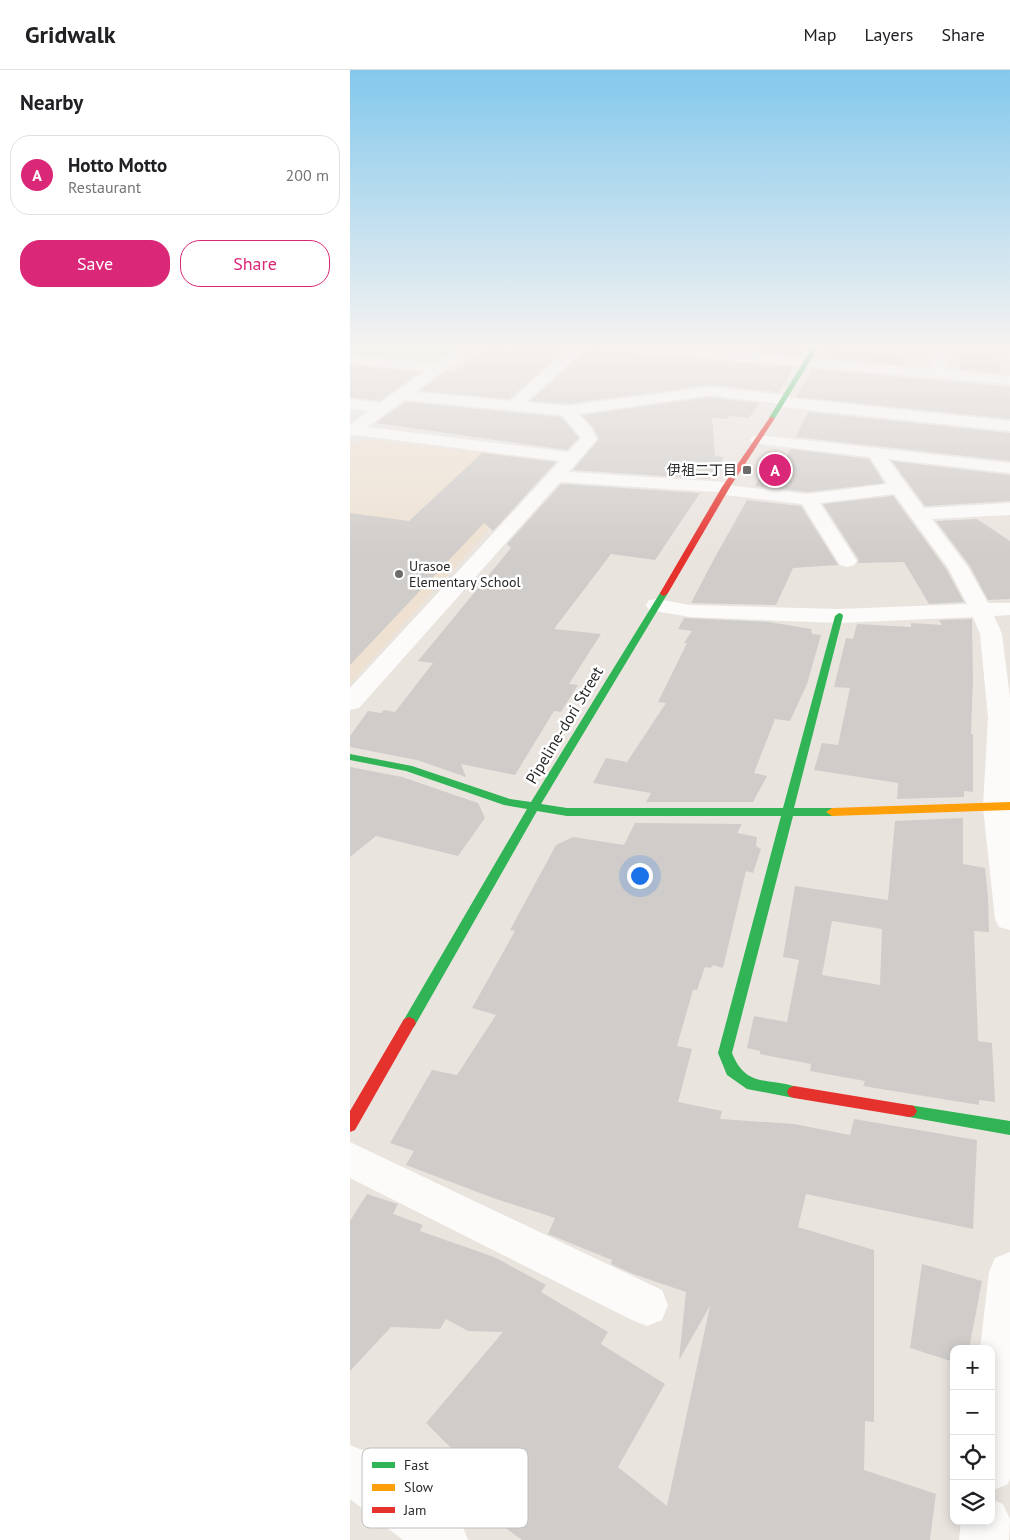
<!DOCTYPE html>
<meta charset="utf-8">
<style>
body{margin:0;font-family:"PT Sans","Noto Sans JP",sans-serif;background:#f2f2f2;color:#202124}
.controls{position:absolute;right:15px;bottom:15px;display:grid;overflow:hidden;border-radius:10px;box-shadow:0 2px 12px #0003}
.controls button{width:45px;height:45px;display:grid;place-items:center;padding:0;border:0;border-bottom:1px solid #e0e0e0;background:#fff;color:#202124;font:25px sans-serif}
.you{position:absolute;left:289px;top:805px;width:18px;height:18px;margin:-12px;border:4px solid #fff;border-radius:50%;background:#1a73e8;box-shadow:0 0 0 8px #1a73e833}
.badge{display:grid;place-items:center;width:32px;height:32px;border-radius:50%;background:#db2777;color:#fff;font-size:16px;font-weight:700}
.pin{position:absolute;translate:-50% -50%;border:2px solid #fff;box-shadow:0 1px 5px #0006}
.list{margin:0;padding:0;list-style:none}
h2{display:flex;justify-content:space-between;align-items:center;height:65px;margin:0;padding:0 20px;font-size:21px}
h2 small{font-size:16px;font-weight:400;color:#757577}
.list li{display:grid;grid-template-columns:32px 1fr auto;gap:15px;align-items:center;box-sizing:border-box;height:80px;margin:0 10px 10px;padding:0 10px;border:1px solid #e0e0e0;border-radius:20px}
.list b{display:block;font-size:19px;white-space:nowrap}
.list p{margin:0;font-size:16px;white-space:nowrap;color:#757577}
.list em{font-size:16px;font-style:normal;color:#757577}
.actions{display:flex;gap:10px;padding:15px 20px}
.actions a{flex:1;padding:11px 0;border:1px solid #db2777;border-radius:20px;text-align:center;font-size:18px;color:#db2777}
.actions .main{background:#db2777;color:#fff}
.icon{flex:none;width:28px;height:28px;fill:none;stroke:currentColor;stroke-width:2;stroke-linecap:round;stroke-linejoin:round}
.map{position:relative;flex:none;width:660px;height:1470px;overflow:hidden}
header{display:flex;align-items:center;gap:30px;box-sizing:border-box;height:70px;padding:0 25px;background:#fff;border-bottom:1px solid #e0e0e0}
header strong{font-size:24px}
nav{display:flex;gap:28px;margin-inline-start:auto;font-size:18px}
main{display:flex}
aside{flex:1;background:#fff}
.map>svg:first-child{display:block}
.education{fill:#eee1d2}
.green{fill:#d1e8b4}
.building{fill:#d0ccc9;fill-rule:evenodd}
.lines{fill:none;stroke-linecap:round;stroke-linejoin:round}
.street{fill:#fcfbfa;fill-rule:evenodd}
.fast{fill:#30b455;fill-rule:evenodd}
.slow{fill:#ff9f0a;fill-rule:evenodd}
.jam{fill:#e5322d;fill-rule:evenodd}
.poi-dot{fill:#6d6b69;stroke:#fff;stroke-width:2}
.labels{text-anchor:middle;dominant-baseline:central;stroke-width:5;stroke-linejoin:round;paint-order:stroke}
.far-poi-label{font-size:14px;fill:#2a2a2a;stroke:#fff;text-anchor:end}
.street-label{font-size:16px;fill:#2a2a2a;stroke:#fff}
.key{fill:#fff;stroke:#bfbfbf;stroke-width:1}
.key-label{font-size:14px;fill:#2a2a2a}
</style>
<header>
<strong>Gridwalk</strong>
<nav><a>Map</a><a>Layers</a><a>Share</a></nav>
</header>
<main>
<aside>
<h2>Nearby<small></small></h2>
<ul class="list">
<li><span class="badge">A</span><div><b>Hotto Motto</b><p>Restaurant</p></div><em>200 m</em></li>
</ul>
<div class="actions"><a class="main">Save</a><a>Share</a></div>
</aside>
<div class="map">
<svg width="660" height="1470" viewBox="0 0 660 1470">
<rect width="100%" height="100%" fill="#eae4df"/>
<!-- education -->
<path class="education" d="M 24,370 L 197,390 L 197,395 L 0,614 L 0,376 L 9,371 Z"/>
<!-- green -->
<path class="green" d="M 8,278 L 110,278 L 88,293 L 0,287 L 0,283 Z"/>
<!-- building -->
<g class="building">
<path d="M 135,278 L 218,278 L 159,329 L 70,321 L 96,301 L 104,302 Z"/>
<path d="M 238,278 L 281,281 L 287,284 L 444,297 L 428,323 L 418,320 L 417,321 L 360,315 L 217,334 L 180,331 Z"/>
<path d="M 412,278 L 456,278 L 451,286 L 408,283 Z"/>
<path d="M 474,278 L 484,278 L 558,285 L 553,295 L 469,288 Z"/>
<path d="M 611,282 L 644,284 L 644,292 L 652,292 L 650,303 L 608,299 Z"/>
<path d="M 0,295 L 70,302 L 30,331 L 0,327 Z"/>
<path d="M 462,299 L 660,317 L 660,349 L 446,327 Z"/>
<path d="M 360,327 L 409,333 L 399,348 L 379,346 L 377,349 L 362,348 L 365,386 L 374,387 L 359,409 L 223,400 L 249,369 L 243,357 L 232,345 Z"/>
<path d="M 55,332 L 211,347 L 229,368 L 217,380 L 26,353 Z"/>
<path d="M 458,342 L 660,363 L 660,391 L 446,367 Z"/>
<path d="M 440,379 L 519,389 L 534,413 L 458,422 L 405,416 L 419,391 L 434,393 Z"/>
<path d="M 132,383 L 206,392 L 143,461 L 134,453 L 0,595 L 0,443 L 59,451 Z"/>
<path d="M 542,391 L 660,405 L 660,431 L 575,436 Z"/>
<path d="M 211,414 L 350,423 L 305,490 L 261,484 L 204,559 L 251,564 L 219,614 L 228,615 L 211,642 L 204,641 L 165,705 L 111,694 L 116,707 L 67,690 L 0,677 L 0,666 L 18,641 L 31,643 L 34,640 L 45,642 L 83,593 L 68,591 L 161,478 L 157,474 Z"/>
<path d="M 543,426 L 596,499 L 614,532 L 579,534 L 554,492 L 508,493 L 509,490 L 473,434 Z"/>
<path d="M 397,430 L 451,436 L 488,495 L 443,498 L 426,535 L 341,533 L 364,489 Z"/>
<path d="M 627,449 L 660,471 L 660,529 L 638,530 L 620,496 L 586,451 Z"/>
<path d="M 334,548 L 419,552 L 461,559 L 462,564 L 471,565 L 457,614 L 440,651 L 425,649 L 404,703 L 417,706 L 403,732 L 296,732 L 301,723 L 243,713 L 256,688 L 277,692 L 316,633 L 308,632 L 337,573 L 334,573 L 342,561 L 328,559 Z"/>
<path d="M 622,549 L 623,611 L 621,664 L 623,664 L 623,722 L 614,721 L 614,727 L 547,729 L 548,713 L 464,700 L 472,673 L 488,675 L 500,618 L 484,617 L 496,568 L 503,569 L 507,554 L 561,557 L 561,553 L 592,555 L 589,550 Z"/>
<path d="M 0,697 L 52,707 L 128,733 L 135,748 L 108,786 L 26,766 L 0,787 Z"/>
<path d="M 613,748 L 613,794 L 635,798 L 638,827 L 639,862 L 624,861 L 628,971 L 642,973 L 645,1032 L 629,1030 L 629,1035 L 513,1016 L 515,1011 L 460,1001 L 461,994 L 410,984 L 410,981 L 397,978 L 404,946 L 437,952 L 449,890 L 433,887 L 445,816 L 538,830 L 545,751 ZM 482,851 L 532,859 L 530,915 L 472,905 Z"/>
<path d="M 285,753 L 392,754 L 387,763 L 407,767 L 406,776 L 411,779 L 403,803 L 396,801 L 373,898 L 363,895 L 361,898 L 355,897 L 347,920 L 343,920 L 327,976 L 342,979 L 328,1032 L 372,1041 L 370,1049 L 444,1054 L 500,1065 L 504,1049 L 627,1070 L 623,1159 L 456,1124 L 448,1157 L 524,1180 L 524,1352 L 515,1351 L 514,1400 L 586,1424 L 580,1470 L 172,1470 L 153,1456 L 163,1440 L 76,1353 L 153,1262 L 118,1261 L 96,1249 L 90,1259 L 41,1257 L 0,1301 L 0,1151 L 17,1124 L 48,1134 L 43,1144 L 73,1155 L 70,1161 L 144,1187 L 196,1215 L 191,1222 L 258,1262 L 251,1274 L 315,1314 L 268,1397 L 317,1436 L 360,1236 L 329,1290 L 336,1222 L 283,1204 L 261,1194 L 262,1190 L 198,1164 L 205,1148 L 146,1129 L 56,1095 L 64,1081 L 40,1073 L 82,1000 L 107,1005 L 146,945 L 122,938 L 165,861 L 160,860 L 206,775 L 223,767 L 274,775 Z"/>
<path d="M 572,1194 L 632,1211 L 619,1279 L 604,1279 L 604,1292 L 560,1278 Z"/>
</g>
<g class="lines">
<!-- street -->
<g class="street">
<path d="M 107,278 L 123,278 L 65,322 L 160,331 L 221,278 L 236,278 L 176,332 L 217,336 L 360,317 L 434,325 L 440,328 L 660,351 L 660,361 L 432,337 L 425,333 L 360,325 L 228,344 L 241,358 L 247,369 L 219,402 L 376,412 L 384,416 L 458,424 L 537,414 L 520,387 L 402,373 L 400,370 L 402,367 L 408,365 L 660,393 L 660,403 L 538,389 L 574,438 L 660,433 L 660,445 L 582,449 L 618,497 L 638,533 L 660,533 L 660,545 L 644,546 L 652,564 L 660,628 L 660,860 L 649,857 L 645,849 L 633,737 L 638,648 L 630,564 L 623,547 L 489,553 L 340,547 L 299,540 L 296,535 L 299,530 L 307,529 L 340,535 L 489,539 L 617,534 L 598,498 L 544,424 L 470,433 L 507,491 L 504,495 L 497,497 L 490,495 L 452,434 L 375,425 L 367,422 L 210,412 L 9,638 L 0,640 L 0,618 L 210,391 L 6,365 L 0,367 L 0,355 L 19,341 L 0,339 L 0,329 L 30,333 L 75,301 L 0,293 L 0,285 L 85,293 ZM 54,330 L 212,345 L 231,368 L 218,382 L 17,357 Z"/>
<path d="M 280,278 L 333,278 L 580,299 L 586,278 L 600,278 L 594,300 L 660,306 L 660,314 L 287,282 Z"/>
<path d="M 636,278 L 660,278 L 660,283 L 643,282 Z"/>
<path d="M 0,1072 L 312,1220 L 318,1235 L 312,1250 L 297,1256 L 282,1250 L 0,1108 Z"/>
<path d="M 660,1182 L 660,1409 L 658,1414 L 641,1421 L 641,1279 L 630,1279 L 639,1202 L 645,1188 Z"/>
<path d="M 0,1375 L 17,1382 L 111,1452 L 118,1470 L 53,1470 L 0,1429 Z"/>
<path d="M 641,1429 L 653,1434 L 660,1449 L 659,1470 L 609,1470 L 611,1451 L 641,1451 Z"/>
</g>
<!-- fast -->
<g class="fast">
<path d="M 462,278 L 468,278 L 425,348 L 420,349 L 419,348 Z"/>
<path d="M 314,520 L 318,523 L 191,734 L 217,738 L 433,738 L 485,546 L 489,543 L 492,544 L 493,546 L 444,738 L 482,738 L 488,742 L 482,746 L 443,746 L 382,983 C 396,1019 420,1007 449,1018 L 451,1022 L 449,1026 L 444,1028 L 397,1019 L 377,1005 L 368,983 L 431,746 L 217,746 L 187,741 L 64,957 L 59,959 L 54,957 L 52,953 L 177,739 L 154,735 L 56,701 L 0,690 L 0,684 L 62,696 L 160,729 L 181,732 L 310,523 Z"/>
<path d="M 559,1035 L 660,1051 L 660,1065 L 559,1047 L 554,1046 L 551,1041 L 554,1036 Z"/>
</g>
<!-- slow -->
<path class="slow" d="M 660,732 L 660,740 L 482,746 L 476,742 L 482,738 Z"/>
<!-- jam -->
<g class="jam">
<path d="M 420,347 L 425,348 L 380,417 L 318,523 L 314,526 L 311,525 L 310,523 L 372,417 Z"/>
<path d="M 59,947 L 64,949 L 66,953 L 5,1060 L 0,1062 L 0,1041 L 54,949 Z"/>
<path d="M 444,1016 L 559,1035 L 564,1036 L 567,1041 L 564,1046 L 559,1047 L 444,1028 L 439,1026 L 437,1022 L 439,1018 Z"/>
</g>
</g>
<!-- sky -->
<linearGradient id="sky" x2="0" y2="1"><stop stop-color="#83c8ec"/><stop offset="0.57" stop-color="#f6f3f1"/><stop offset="1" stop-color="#f6f3f1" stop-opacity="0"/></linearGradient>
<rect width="660" height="484" fill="url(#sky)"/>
<!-- markers -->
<g class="poi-dot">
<rect x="392" y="395" width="10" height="10" rx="2.5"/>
<circle cx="49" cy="504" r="5"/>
</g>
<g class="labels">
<!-- far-poi labels -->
<g class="far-poi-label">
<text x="387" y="400">伊祖二丁目</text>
<text x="59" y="496" text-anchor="start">Urasoe<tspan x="59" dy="16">Elementary School</tspan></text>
</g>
<!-- street labels -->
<g class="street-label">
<text transform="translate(214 655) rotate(-59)">Pipeline-dori Street</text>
</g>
</g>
<!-- legend -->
<rect x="12" y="1378" width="166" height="80" rx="8" class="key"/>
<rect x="22" y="1392" width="23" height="6" fill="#30b455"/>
<rect x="22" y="1414" width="23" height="7" fill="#ff9f0a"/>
<rect x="22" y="1437" width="23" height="6" fill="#e5322d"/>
<g class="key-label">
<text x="54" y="1400">Fast</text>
<text x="54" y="1422">Slow</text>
<text x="54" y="1445">Jam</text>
</g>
</svg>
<div class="controls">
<button>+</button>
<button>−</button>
<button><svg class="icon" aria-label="locate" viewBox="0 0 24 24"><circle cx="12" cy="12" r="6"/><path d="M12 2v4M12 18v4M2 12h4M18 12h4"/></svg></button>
<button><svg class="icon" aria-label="layers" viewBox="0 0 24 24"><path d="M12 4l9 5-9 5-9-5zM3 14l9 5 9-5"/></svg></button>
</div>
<div class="you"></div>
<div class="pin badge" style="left:425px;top:400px">A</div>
</div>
</main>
